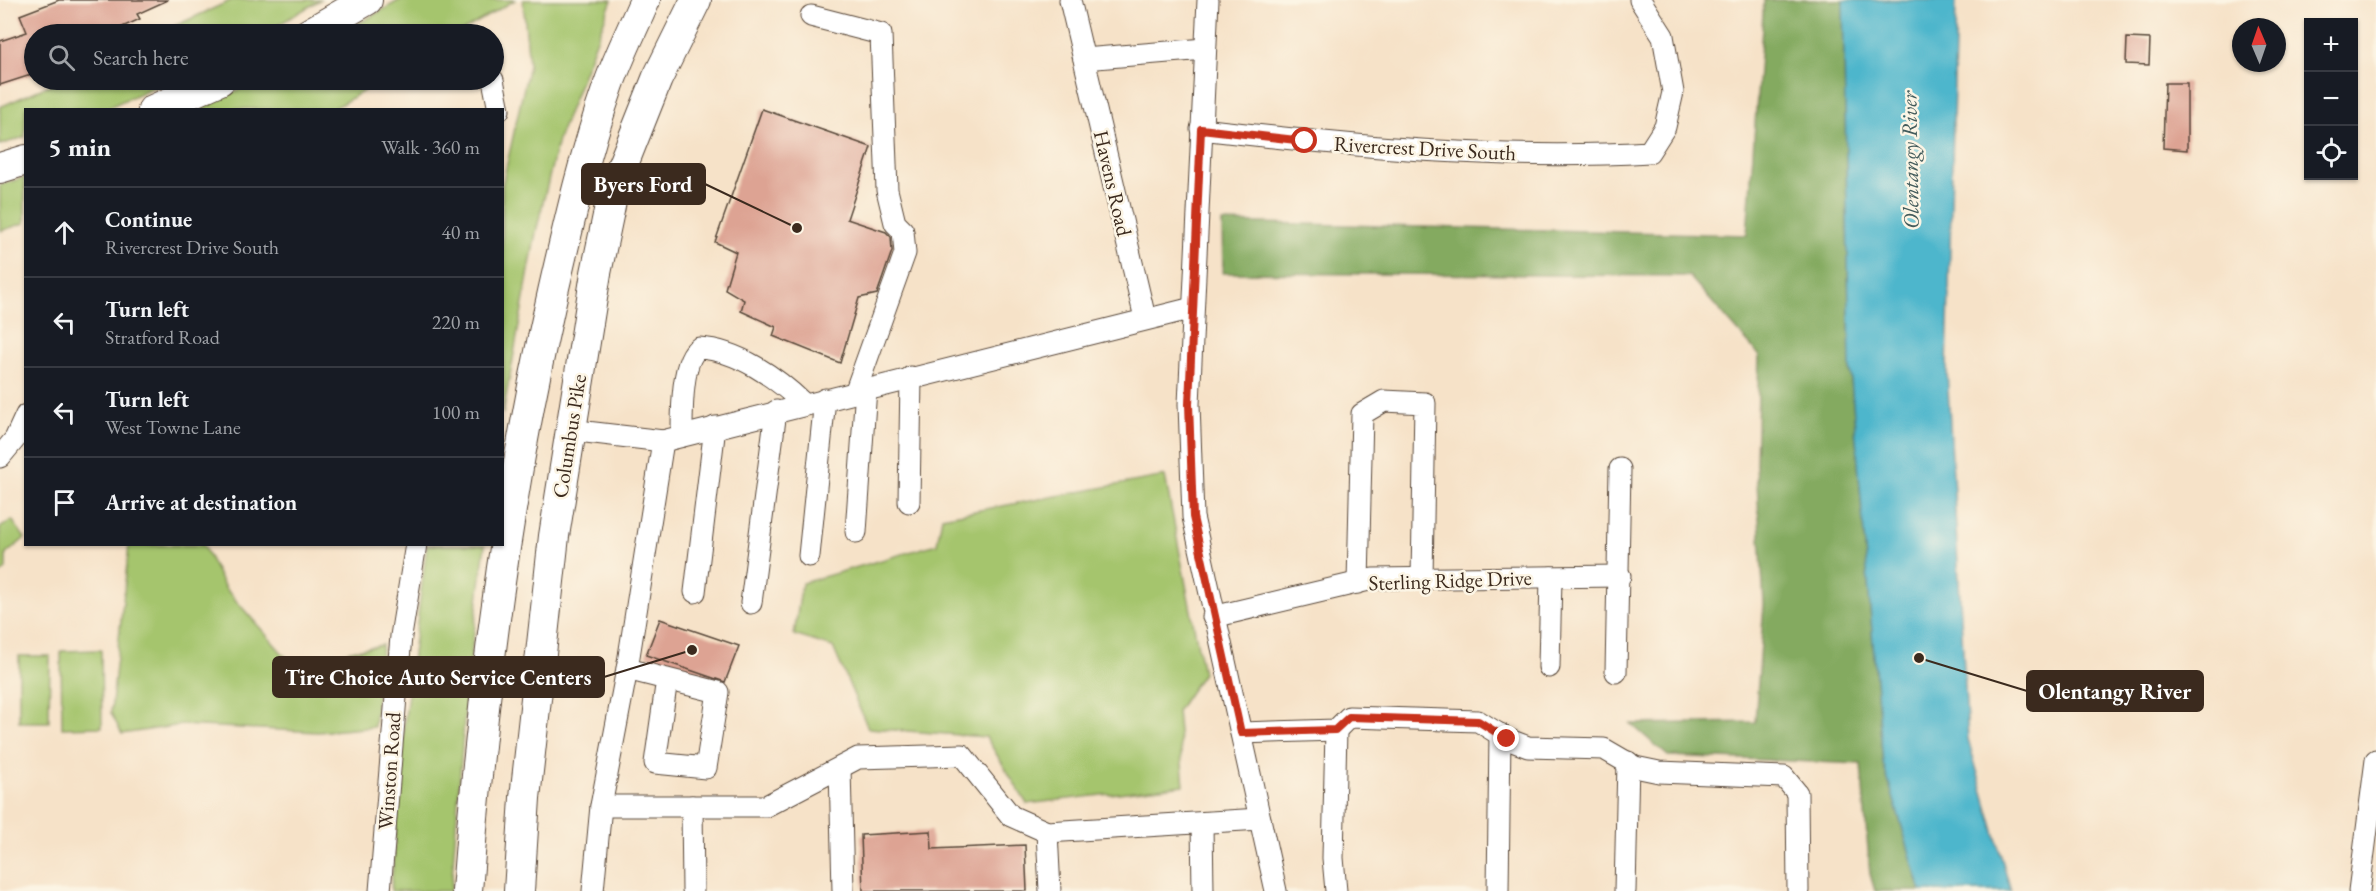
<!DOCTYPE html>
<meta charset="utf-8">
<style>
body{margin:0;font-family:"EB Garamond",serif;background:#242831;color:#f1f3f6}
.controls{position:absolute;right:18px;top:18px;display:grid;overflow:hidden;border-radius:0px;box-shadow:0 2px 4px #0004}
.controls button{width:54px;height:54px;display:grid;place-items:center;padding:0;border:0;border-bottom:2px solid #363941;background:#171b24;color:#f1f3f6;font:30px sans-serif}
.compass{position:absolute;left:2232px;top:18px;width:54px;height:54px;border-radius:50%;background:#171b24;box-shadow:0 2px 4px #0004;rotate:358deg}
.stop{position:absolute;width:18px;height:18px;margin:-14px;border:4px solid #c8321e;border-radius:50%;background:#fff}
.stop.end{background:#c8321e;border-color:#fff;box-shadow:0 2px 6px #0008}
.list{margin:0;padding:0;list-style:none}
h2{display:flex;justify-content:space-between;align-items:center;height:78px;margin:0;padding:0 24px;font-size:26px}
h2 small{font-size:20px;font-weight:400;color:#9ea1a6}
.list li{display:grid;grid-template-columns:39px 1fr auto;gap:18px;align-items:center;box-sizing:border-box;height:90px;padding:0 24px;border-top:2px solid #363941}
.list b{display:block;font-size:22px;white-space:nowrap}
.list p{margin:0;font-size:20px;white-space:nowrap;color:#9ea1a6}
.list em{font-size:20px;font-style:normal;color:#9ea1a6}
.icon{flex:none;width:33px;height:33px;fill:none;stroke:currentColor;stroke-width:2;stroke-linecap:round;stroke-linejoin:round}
.map{position:relative;flex:none;width:2376px;height:891px;overflow:hidden}
.search{position:absolute;background:#171b24;box-shadow:0 2px 4px #0004;left:24px;top:24px;width:480px;height:66px;display:flex;align-items:center;gap:15px;box-sizing:border-box;padding:0 21px;border-radius:33px;color:#9ea1a6;font-size:22px}
.panel{position:absolute;background:#171b24;box-shadow:0 2px 4px #0004;left:24px;top:108px;width:480px;height:438px;border-radius:0px}
.map>svg:first-child{display:block}
.green{fill:#a5c56d;stroke:#707846;stroke-width:1.5}
.forest{fill:#84aa60;stroke:#606a3f;stroke-width:1.5}
.water{fill:#4eb6cc;stroke:#447075;stroke-width:1.5}
.building{fill:#dda393}
.lines{fill:none;stroke-linecap:round;stroke-linejoin:round}
.minor-casing{stroke:#574638;stroke-width:23}
.highway-casing{stroke:#574638;stroke-width:32}
.minor{stroke:#fff;stroke-width:21}
.highway{stroke:#fff;stroke-width:30}
.route{stroke:#c8321e;stroke-width:8}
.labels{text-anchor:middle;dominant-baseline:central;stroke-width:5;stroke-linejoin:round;paint-order:stroke}
.street-label{font-size:21px;fill:#3b2a1e;stroke:#fcf5e5}
.water-label{font-size:22px;font-style:italic;fill:#425b5b;stroke:#fcf5e5}
.leader{fill:none;stroke:#3b2a1e;stroke-width:2}
.callout-dot{fill:#3b2a1e;stroke:#fcf5e5;stroke-width:2}
.callout{fill:#3b2a1e;stroke:#3b2a1e;stroke-width:2}
.callout-label{font-size:22px;text-anchor:middle;font-weight:bold;fill:#fff}
</style>
<div class="map">
<svg width="2376" height="891" viewBox="0 0 2376 891">
<rect width="100%" height="100%" fill="#fcf5e5"/>
<filter id="ink" filterUnits="userSpaceOnUse"><feTurbulence type="fractalNoise" baseFrequency=".0167" numOctaves="2"/><feDisplacementMap in="SourceGraphic" scale="12" xChannelSelector="R" yChannelSelector="G"/><feConvolveMatrix kernelMatrix="1 2 1 2 8 2 1 2 1" color-interpolation-filters="sRGB"/></filter>
<filter id="wash" filterUnits="userSpaceOnUse"><feTurbulence type="fractalNoise" baseFrequency=".008" numOctaves="4" result="noise"/><feDisplacementMap in="SourceGraphic" scale="24" xChannelSelector="R" yChannelSelector="G"/><feGaussianBlur stdDeviation="1.35" result="paint"/><feColorMatrix in="noise" values="0 0 0 0 0 0 0 0 0 0 0 0 0 0 0 0 0 1.4 0 .05"/><feComposite in="paint" operator="in"/></filter>
<g filter="url(#wash)">
<rect width="100%" height="100%" fill="#f6e2c8"/>
<!-- green -->
<g class="green">
<path d="M 232,0 L 320,0 L 263,34 L 157,34 Z"/>
<path d="M 400,0 L 515,0 L 457,34 L 340,34 Z"/>
<path d="M 523,0 L 612,0 L 558,140 L 536,232 L 503,414 L 502,186 L 529,65 Z"/>
<path d="M 61,80 L 169,80 L 105,109 L 26,110 L 25,137 L 0,145 L 0,107 Z"/>
<path d="M 260,80 L 382,80 L 333,109 L 196,109 Z"/>
<path d="M 25,177 L 25,223 L 0,231 L 0,185 Z"/>
<path d="M 1165,476 L 1203,673 L 1177,711 L 1184,785 L 1027,804 L 986,737 L 868,728 L 833,647 L 794,635 L 802,583 L 937,544 L 942,517 Z"/>
<path d="M 12,520 L 25,538 L 6,554 L 6,569 L 0,574 L 0,528 Z"/>
<path d="M 129,545 L 203,545 L 225,588 L 291,663 L 382,645 L 374,727 L 318,732 L 181,725 L 122,734 L 111,713 Z"/>
<path d="M 427,545 L 485,545 L 466,695 L 451,891 L 391,891 L 404,725 Z"/>
<path d="M 101,650 L 102,727 L 62,728 L 61,651 Z"/>
<path d="M 19,656 L 50,656 L 49,722 L 19,722 Z"/>
</g>
<!-- forest -->
<path class="forest" d="M 1764,0 L 1843,0 L 1850,367 L 1883,763 L 1921,891 L 1875,891 L 1870,874 L 1861,764 L 1668,756 L 1631,724 L 1755,722 L 1764,604 L 1756,465 L 1759,355 L 1689,276 L 1223,273 L 1222,222 L 1747,235 Z"/>
<!-- water -->
<path class="water" d="M 1843,0 L 1956,0 L 1947,371 L 1968,739 L 2011,891 L 1921,891 L 1883,763 L 1850,367 Z"/>
<g id="blocks">
<!-- building -->
<g class="building">
<path d="M 59,0 L 168,0 L 137,14 L 140,19 L 107,34 L 34,34 L 34,74 L 0,85 L 0,41 L 27,32 L 20,15 Z"/>
<path d="M 2127,38 L 2150,39 L 2149,65 L 2126,64 Z"/>
<path d="M 2165,83 L 2187,83 L 2187,150 L 2163,148 Z"/>
<path d="M 762,109 L 871,147 L 847,219 L 886,232 L 891,237 L 892,251 L 877,294 L 859,298 L 840,363 L 773,336 L 776,327 L 741,311 L 744,300 L 725,289 L 736,252 L 715,242 Z"/>
<path d="M 660,619 L 739,646 L 725,682 L 646,655 Z"/>
<path d="M 931,831 L 932,849 L 1025,845 L 1027,891 L 863,891 L 861,835 Z"/>
</g>
</g>
</g>
<g filter="url(#ink)">
<use href="#blocks" fill-opacity="0" stroke="#574638" stroke-width="1.5"/>
<g class="lines">
<defs>
<g id="minor">
<path d="M 1070,0 L 1145,318"/>
<path d="M 1208,0 L 1189,404 L 1193,517 L 1276,891"/>
<path d="M 811,16 L 881,34 L 887,190 L 895,223 L 903,231 L 905,253 L 856,390"/>
<path d="M 1084,59 L 1205,49"/>
<path d="M 493,80 L 499,110"/>
<path d="M 1201,129 C 1348,146 1502,161 1649,152 L 1665,127 L 1673,92 L 1663,36 L 1640,0"/>
<path d="M 569,430 L 663,441 L 627,669 L 601,806 L 593,891"/>
<path d="M 682,436 C 682,416 681,359 699,348 C 738,350 777,378 804,404"/>
<path d="M 663,441 L 1193,308"/>
<path d="M 0,457 L 15,439 L 26,415"/>
<path d="M 909,502 L 911,377"/>
<path d="M 856,532 L 866,388"/>
<path d="M 809,556 L 825,399"/>
<path d="M 1358,583 L 1362,414 L 1384,401 L 1425,403 L 1422,578"/>
<path d="M 695,592 L 715,427"/>
<path d="M 751,603 L 776,411"/>
<path d="M 1213,617 L 1373,579 L 1620,576"/>
<path d="M 1549,667 L 1551,577"/>
<path d="M 627,669 L 718,692 L 706,768 L 655,763 L 667,679"/>
<path d="M 1616,672 L 1620,469"/>
<path d="M 1336,730 L 1333,858 L 1336,891"/>
<path d="M 1241,733 L 1336,730 L 1349,717 L 1478,721 L 1507,739 L 1528,747 L 1604,749 L 1635,767 L 1659,772 L 1784,777 L 1797,793 L 1798,891"/>
<path d="M 840,768 L 843,891"/>
<path d="M 601,806 L 766,806 L 858,758 L 962,755 L 1011,816 L 1047,832 L 1260,819"/>
<path d="M 692,806 L 693,891"/>
<path d="M 1202,824 L 1203,891"/>
<path d="M 1047,832 L 1050,891"/>
<path d="M 380,891 L 401,636 L 416,544"/>
<path d="M 1498,891 L 1500,734"/>
<path d="M 1625,891 L 1628,762"/>
<path d="M 2359,891 L 2376,760"/>
</g>
<g id="highway">
<path d="M 308,34 L 367,0"/>
<path d="M 153,110 L 220,80"/>
<path d="M 0,168 L 26,160"/>
<path d="M 467,891 C 482,690 508,489 553,292 C 569,222 585,152 609,84 C 619,56 633,28 645,0"/>
<path d="M 519,891 L 525,798 L 554,536 L 596,273 L 614,187 L 657,79 L 696,0"/>
</g>
</defs>
<!-- minor casing -->
<use href="#minor" class="minor-casing"/>
<!-- highway casing -->
<use href="#highway" class="highway-casing"/>
<!-- minor -->
<use href="#minor" class="minor"/>
<!-- highway -->
<use href="#highway" class="highway"/>
</g>
</g>
<g class="lines" filter="url(#ink)">
<!-- route -->
<path class="route" d="M 1305,141 L 1201,129 L 1189,404 L 1193,517 L 1241,733 L 1335,730 L 1349,717 L 1478,721 L 1507,739"/>
</g>
<g class="labels">
<!-- street labels -->
<g class="street-label">
<text transform="translate(1425 148) rotate(3)">Rivercrest Drive South</text>
<text transform="translate(1113 183) rotate(77)">Havens Road</text>
<text transform="translate(569 436) rotate(-81)">Columbus Pike</text>
<text transform="translate(1450 580) rotate(-2)">Sterling Ridge Drive</text>
<text transform="translate(389 771) rotate(-86)">Winston Road</text>
</g>
<!-- water labels -->
<g class="water-label">
<text transform="translate(1910 160) rotate(-91)">Olentangy River</text>
</g>
</g>
<!-- callouts -->
<path class="leader" d="M797 228L705 184M692 650L604 677M1919 658L2027 691"/>
<g class="callout-dot">
<circle cx="797" cy="228" r="6"/>
<circle cx="692" cy="650" r="6"/>
<circle cx="1919" cy="658" r="6"/>
</g>
<g class="callout">
<rect x="582" y="164" width="123" height="40" rx="6"/>
<rect x="273" y="657" width="331" height="40" rx="6"/>
<rect x="2027" y="671" width="176" height="40" rx="6"/>
</g>
<g class="callout-label">
<text x="643" y="192">Byers Ford</text>
<text x="438" y="685">Tire Choice Auto Service Centers</text>
<text x="2115" y="699">Olentangy River</text>
</g>
</svg>
<div class="controls">
<button>+</button>
<button>−</button>
<button><svg class="icon" aria-label="locate" viewBox="0 0 24 24"><circle cx="12" cy="12" r="6"/><path d="M12 2v4M12 18v4M2 12h4M18 12h4"/></svg></button>
</div>
<svg class="compass" viewBox="-18 -18 36 36"><path d="M0-13l5 13h-10z" fill="#e53935"/><path d="M0 13l5-13h-10z" fill="#9ea1a6"/></svg>
<div class="stop" style="left:1305px;top:141px"></div>
<div class="stop end" style="left:1507px;top:739px"></div>
<div class="search"><svg class="icon" aria-label="search" viewBox="0 0 24 24"><circle cx="10" cy="10" r="6"/><path d="M15 15l6 6"/></svg>Search here</div>
<section class="panel">
<h2>5 min<small>Walk · 360 m</small></h2>
<ul class="list">
<li><svg class="icon" aria-label="ahead" viewBox="0 0 24 24"><path d="M12 20V5M6 11l6-6 6 6"/></svg><div><b>Continue</b><p>Rivercrest Drive South</p></div><em>40 m</em></li>
<li><svg class="icon" aria-label="left" viewBox="0 0 24 24"><path d="M17 20v-9H6M10 6l-5 5 5 5"/></svg><div><b>Turn left</b><p>Stratford Road</p></div><em>220 m</em></li>
<li><svg class="icon" aria-label="left" viewBox="0 0 24 24"><path d="M17 20v-9H6M10 6l-5 5 5 5"/></svg><div><b>Turn left</b><p>West Towne Lane</p></div><em>100 m</em></li>
<li><svg class="icon" aria-label="arrive" viewBox="0 0 24 24"><path d="M6 21V4h12l-3 4 3 4H6"/></svg><div><b>Arrive at destination</b></div></li>
</ul>
</section>
</div>
